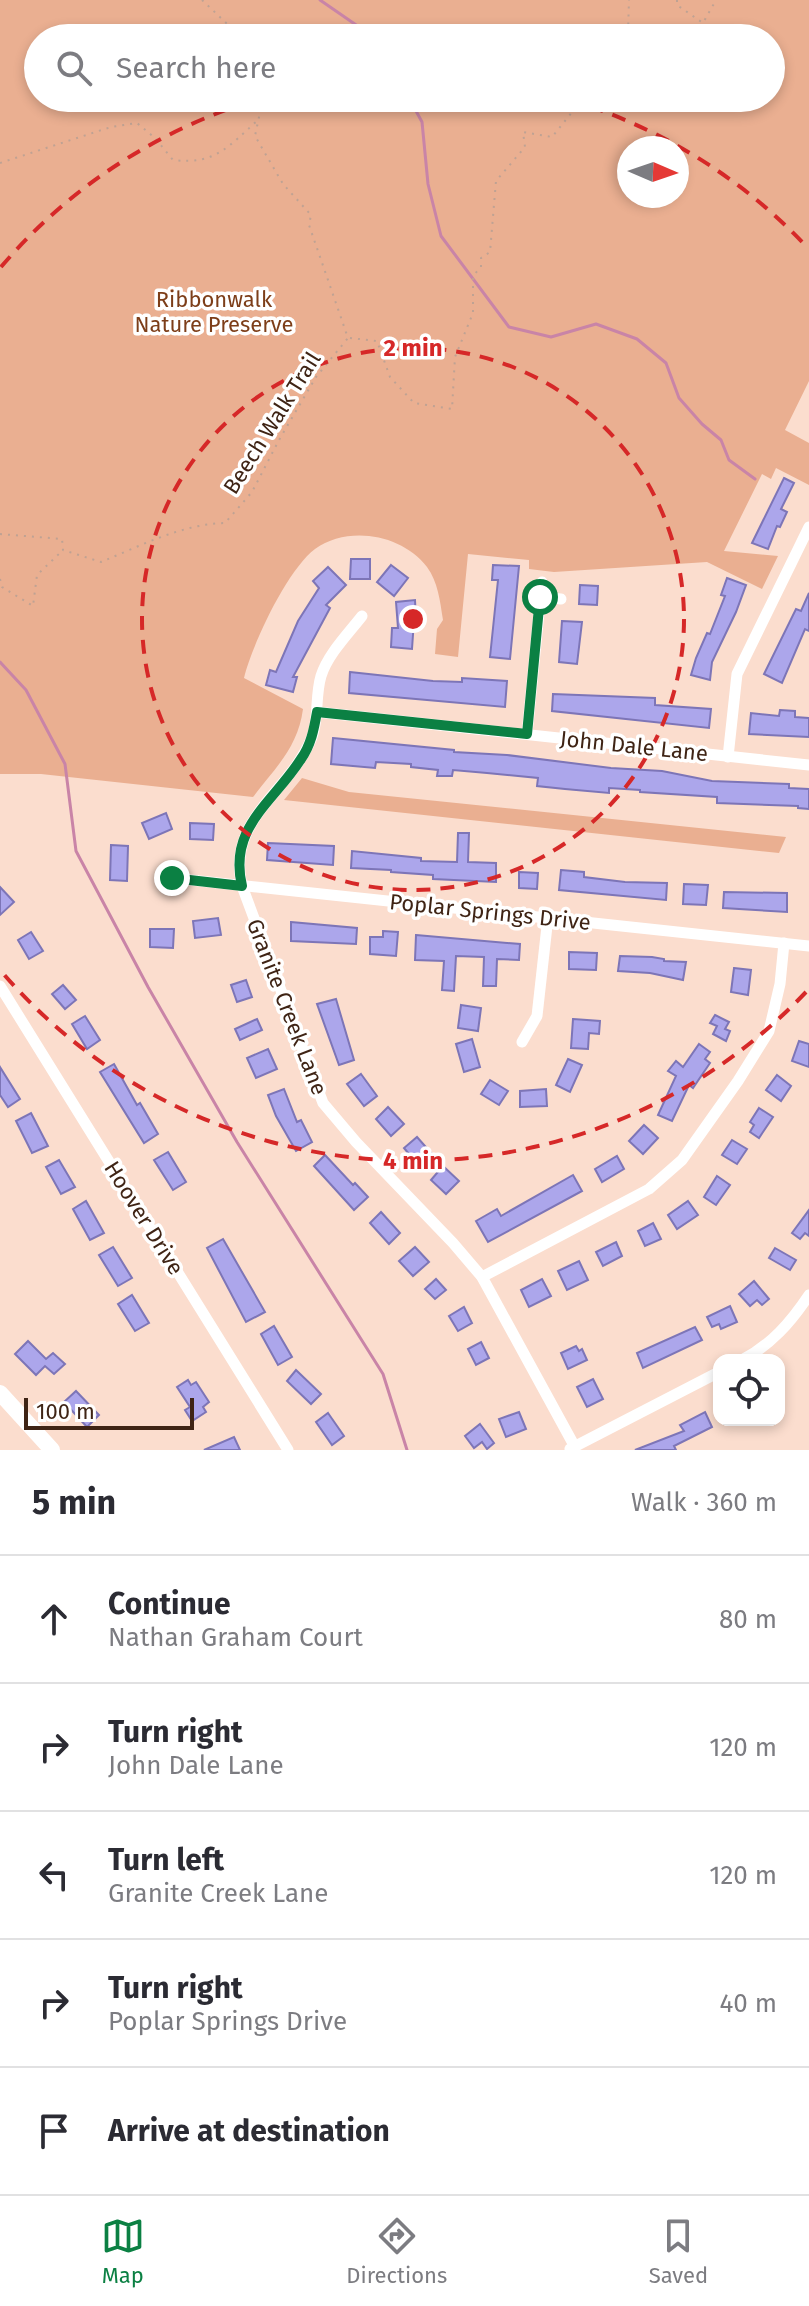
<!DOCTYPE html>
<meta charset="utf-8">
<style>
body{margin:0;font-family:"Fira Sans",sans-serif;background:#f7f7f7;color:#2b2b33}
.controls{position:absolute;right:24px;bottom:24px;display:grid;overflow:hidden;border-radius:16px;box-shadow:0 4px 12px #0003}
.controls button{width:72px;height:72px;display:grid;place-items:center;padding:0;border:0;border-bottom:2px solid #e1e1e2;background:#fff;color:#2b2b33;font:40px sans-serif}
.compass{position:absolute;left:617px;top:136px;width:72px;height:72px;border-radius:50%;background:#fff;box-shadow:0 4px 12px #0003;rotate:92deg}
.scale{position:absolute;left:24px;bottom:20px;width:170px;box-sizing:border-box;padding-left:8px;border:4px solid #3f2415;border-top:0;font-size:22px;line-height:28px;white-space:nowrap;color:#3f2415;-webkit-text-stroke:6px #fff;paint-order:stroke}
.stop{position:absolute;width:24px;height:24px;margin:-18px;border:6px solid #0b8043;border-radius:50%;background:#fff}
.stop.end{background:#0b8043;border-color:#fff;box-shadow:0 2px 8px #0008}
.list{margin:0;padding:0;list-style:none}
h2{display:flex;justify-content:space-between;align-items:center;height:104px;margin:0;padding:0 32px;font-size:34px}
h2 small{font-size:26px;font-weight:400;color:#7c7c81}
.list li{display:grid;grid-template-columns:52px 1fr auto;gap:24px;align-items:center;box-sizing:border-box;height:128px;padding:0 32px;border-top:2px solid #e1e1e2}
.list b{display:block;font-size:30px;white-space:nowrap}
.list p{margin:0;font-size:26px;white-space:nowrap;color:#7c7c81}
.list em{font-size:26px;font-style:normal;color:#7c7c81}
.icon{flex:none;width:44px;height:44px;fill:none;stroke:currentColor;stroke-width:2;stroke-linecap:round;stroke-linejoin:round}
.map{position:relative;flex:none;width:809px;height:1450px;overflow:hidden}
.search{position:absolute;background:#fff;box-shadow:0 4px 12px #0003;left:24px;right:24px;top:24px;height:88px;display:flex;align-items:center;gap:20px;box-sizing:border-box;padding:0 28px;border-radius:44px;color:#7c7c81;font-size:30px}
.sheet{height:744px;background:#fff}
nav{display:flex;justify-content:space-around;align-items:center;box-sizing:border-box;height:112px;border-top:2px solid #e1e1e2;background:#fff;font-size:22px;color:#7c7c81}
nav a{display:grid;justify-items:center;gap:4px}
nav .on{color:#0b8043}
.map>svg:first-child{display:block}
.green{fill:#eaaf91;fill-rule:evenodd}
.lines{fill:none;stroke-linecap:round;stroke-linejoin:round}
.stream{stroke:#c984a7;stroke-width:3}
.building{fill:#aca6eb;stroke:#7d75b7;stroke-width:2}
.path{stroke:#bfa293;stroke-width:2;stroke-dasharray:2 6;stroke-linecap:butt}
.street{stroke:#fff;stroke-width:11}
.secondary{stroke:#fff;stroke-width:16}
.route{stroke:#0b8043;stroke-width:10}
.ring{fill:none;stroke:#d62828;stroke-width:4;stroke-dasharray:14 10}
.labels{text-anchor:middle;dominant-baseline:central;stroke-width:7;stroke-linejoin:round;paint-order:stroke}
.park-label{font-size:22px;fill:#7d3e19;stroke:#fff}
.street-label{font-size:22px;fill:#3f2415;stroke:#fff}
.centre{fill:#d62828;stroke:#fff;stroke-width:4}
.ring-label{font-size:24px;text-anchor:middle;font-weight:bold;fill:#d62828;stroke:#fff;stroke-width:7;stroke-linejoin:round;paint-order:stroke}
</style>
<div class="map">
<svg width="809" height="1450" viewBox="0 0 809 1450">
<rect width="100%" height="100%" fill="#fbddce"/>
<!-- green -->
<g class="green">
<path d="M 0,0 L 809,0 L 809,381 L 785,430 L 809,443 L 809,485 L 776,468 L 771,479 L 762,474 L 724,551 L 778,556 L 762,589 L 707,562 L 554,572 L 529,569 L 529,560 L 468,554 L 458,657 L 435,654 L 437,629 L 443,620 C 440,601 438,582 427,567 C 402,534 348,525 315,549 C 287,570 252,645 244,678 L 303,709 C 298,747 276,767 253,797 L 41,774 L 0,774 ZM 771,38 L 771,98 L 38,98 L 38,38 ZM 677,148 L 677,196 L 629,196 L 629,148 Z"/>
<path d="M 302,778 L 349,792 L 786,837 L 779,853 L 284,800 Z"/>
</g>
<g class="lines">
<!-- stream -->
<g class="stream">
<path d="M 320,0 L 375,38"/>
<path d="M 409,98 L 422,122 L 428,184 L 441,236 L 509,327 L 551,337 L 596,324 L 637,339 L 666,363 L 679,398 L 702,424 L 721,440 L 729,460 L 755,479"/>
<path d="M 0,662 L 26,690 L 65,764 L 76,851 L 148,987 L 237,1142 L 383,1374 L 407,1450"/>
</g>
</g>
<!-- building -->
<g class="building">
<path d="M 784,478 L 794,483 L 781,509 L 787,512 L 780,527 L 777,526 L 768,549 L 752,543 Z"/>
<path d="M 351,559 L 370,559 L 370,579 L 350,579 Z"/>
<path d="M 391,565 L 408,578 L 394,596 L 377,582 Z"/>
<path d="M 493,565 L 519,566 L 510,659 L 490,657 L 498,580 L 492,580 Z"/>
<path d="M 328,567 L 346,585 L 326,605 L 330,608 L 293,677 L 297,677 L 293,692 L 266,685 L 270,670 L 276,672 L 298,621 L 319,588 L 313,581 Z"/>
<path d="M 727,578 L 746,585 L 736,612 L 712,662 L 710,680 L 691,675 L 696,658 L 707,633 L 710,634 L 725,596 L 721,595 Z"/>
<path d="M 580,585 L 598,586 L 597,605 L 579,604 Z"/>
<path d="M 809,593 L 809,631 L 805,629 L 782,683 L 764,674 L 796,609 L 801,611 Z"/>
<path d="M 415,600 L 416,620 L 414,620 L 412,649 L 391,647 L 392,628 L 398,628 L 396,602 Z"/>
<path d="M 562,621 L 582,622 L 577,664 L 559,662 Z"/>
<path d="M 350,672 L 433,681 L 462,682 L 462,678 L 507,681 L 505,707 L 349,693 Z"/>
<path d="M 553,694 L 655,698 L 655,705 L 711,709 L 709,728 L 552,711 Z"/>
<path d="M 780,710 L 795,711 L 795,717 L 809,718 L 809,737 L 749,734 L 751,713 L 779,716 Z"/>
<path d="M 333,738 L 454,750 L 454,752 L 507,755 L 611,768 L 662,771 L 712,781 L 789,784 L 789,788 L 809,789 L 809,809 L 798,808 L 798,806 L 717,803 L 717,797 L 640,792 L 640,790 L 609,788 L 609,793 L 565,789 L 537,786 L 538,778 L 487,773 L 453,770 L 452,776 L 437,776 L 438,770 L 411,767 L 411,764 L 376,762 L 375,768 L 331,764 Z"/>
<path d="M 166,813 L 172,829 L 149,839 L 142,823 Z"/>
<path d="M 190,823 L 214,824 L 213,840 L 190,839 Z"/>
<path d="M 458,833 L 469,833 L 468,862 L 496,863 L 496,882 L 433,879 L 433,875 L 391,872 L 391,870 L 351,868 L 352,851 L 421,858 L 421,861 L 457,862 Z"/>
<path d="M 268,843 L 334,846 L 333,865 L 267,860 Z"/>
<path d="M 111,845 L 128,846 L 127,881 L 110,880 Z"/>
<path d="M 561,870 L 584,872 L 584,877 L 625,882 L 667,883 L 666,900 L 559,890 Z"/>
<path d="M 519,872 L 538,873 L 537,889 L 519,888 Z"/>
<path d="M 684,884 L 708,885 L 706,905 L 683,904 Z"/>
<path d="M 0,887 L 14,902 L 0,915 Z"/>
<path d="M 724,892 L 787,893 L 787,912 L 723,908 Z"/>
<path d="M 218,918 L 221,935 L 195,938 L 193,921 Z"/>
<path d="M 291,922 L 357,928 L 356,944 L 291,941 Z"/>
<path d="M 150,929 L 174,929 L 173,948 L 150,947 Z"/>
<path d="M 383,931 L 398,932 L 396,956 L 370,954 L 370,937 L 383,937 Z"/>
<path d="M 31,932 L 43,951 L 29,959 L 18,940 Z"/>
<path d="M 416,935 L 520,944 L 519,960 L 497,959 L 496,986 L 483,986 L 484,957 L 456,956 L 454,991 L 442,990 L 444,961 L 415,960 Z"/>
<path d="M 569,952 L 597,953 L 596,970 L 569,969 Z"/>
<path d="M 620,956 L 652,957 L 664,959 L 664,961 L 686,962 L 683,980 L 650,973 L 618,971 Z"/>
<path d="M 734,968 L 751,970 L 748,995 L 731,992 Z"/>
<path d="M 246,980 L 252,997 L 237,1002 L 231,985 Z"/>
<path d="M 63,985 L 76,1000 L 65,1009 L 52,994 Z"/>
<path d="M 336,999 L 354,1060 L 339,1065 L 317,1004 Z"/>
<path d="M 461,1005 L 481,1008 L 478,1031 L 458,1028 Z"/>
<path d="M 715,1015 L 729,1022 L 725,1029 L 730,1031 L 726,1041 L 713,1034 L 717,1026 L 710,1023 Z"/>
<path d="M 85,1016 L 100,1040 L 87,1049 L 72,1024 Z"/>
<path d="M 257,1019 L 262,1030 L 240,1040 L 235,1029 Z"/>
<path d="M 573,1019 L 600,1021 L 599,1034 L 589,1033 L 588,1049 L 571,1048 Z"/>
<path d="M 472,1039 L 480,1067 L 464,1072 L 456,1044 Z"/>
<path d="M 799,1041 L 809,1044 L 809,1067 L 792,1061 Z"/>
<path d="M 699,1044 L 710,1052 L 705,1059 L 710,1063 L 693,1088 L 689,1085 L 672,1121 L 658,1115 L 676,1076 L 668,1071 L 676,1061 L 683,1067 Z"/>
<path d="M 268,1049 L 277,1069 L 256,1078 L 247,1058 Z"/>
<path d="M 568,1059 L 582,1065 L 570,1092 L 556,1085 Z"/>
<path d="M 114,1064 L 137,1105 L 140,1103 L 158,1134 L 144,1143 L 100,1072 Z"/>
<path d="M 0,1067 L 20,1099 L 8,1107 L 0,1095 Z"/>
<path d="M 361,1074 L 377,1096 L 364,1106 L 347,1084 Z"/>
<path d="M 777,1075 L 791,1086 L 781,1101 L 766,1090 Z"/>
<path d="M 490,1080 L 508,1091 L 499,1105 L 481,1094 Z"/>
<path d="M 284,1089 L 297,1122 L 301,1120 L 312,1142 L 296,1151 L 276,1116 L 268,1095 Z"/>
<path d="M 546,1089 L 547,1106 L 520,1107 L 520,1091 Z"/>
<path d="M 388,1107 L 404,1124 L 391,1136 L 376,1119 Z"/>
<path d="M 759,1108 L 773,1117 L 759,1138 L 750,1132 L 754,1125 L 750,1122 Z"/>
<path d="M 31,1113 L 48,1146 L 32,1153 L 16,1121 Z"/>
<path d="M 644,1125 L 658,1138 L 643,1154 L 629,1141 Z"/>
<path d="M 417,1137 L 432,1154 L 419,1166 L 404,1148 Z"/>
<path d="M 732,1140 L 747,1149 L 737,1164 L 722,1155 Z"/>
<path d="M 168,1152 L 186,1182 L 173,1190 L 154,1160 Z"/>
<path d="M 325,1155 L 353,1185 L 355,1183 L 368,1197 L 354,1210 L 314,1166 Z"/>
<path d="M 617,1156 L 624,1169 L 602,1182 L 595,1169 Z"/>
<path d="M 59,1160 L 75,1187 L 61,1194 L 46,1167 Z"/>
<path d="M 443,1166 L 459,1181 L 446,1194 L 431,1180 Z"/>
<path d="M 573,1175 L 582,1191 L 488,1242 L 476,1221 L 497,1209 L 501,1216 Z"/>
<path d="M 717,1176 L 730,1185 L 716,1205 L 704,1197 Z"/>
<path d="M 86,1201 L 104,1233 L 90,1240 L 73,1209 Z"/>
<path d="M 688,1201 L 698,1215 L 677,1229 L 668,1215 Z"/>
<path d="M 809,1210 L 809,1236 L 805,1233 L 800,1239 L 792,1233 Z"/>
<path d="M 381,1212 L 400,1233 L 389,1244 L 370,1223 Z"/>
<path d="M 653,1223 L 661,1239 L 645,1246 L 638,1231 Z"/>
<path d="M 223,1239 L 265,1312 L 246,1322 L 207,1248 Z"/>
<path d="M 616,1242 L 622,1256 L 603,1266 L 596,1252 Z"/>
<path d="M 113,1247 L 132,1278 L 118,1286 L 99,1255 Z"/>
<path d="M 415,1247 L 429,1262 L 413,1276 L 399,1261 Z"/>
<path d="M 775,1248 L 796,1260 L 790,1270 L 769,1258 Z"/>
<path d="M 579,1261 L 588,1280 L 567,1290 L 558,1271 Z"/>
<path d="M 436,1279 L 446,1290 L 435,1299 L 425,1289 Z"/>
<path d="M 542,1279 L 551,1296 L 529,1307 L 521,1290 Z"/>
<path d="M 754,1281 L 769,1299 L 762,1305 L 757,1300 L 750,1306 L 739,1294 Z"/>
<path d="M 132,1295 L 149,1323 L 135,1331 L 118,1304 Z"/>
<path d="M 730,1306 L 737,1322 L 721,1329 L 719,1324 L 712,1327 L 707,1317 Z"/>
<path d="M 464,1307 L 472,1323 L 458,1331 L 449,1316 Z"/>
<path d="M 274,1326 L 292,1357 L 278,1365 L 261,1334 Z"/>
<path d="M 695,1327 L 702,1340 L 643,1368 L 637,1353 Z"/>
<path d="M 28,1341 L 46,1359 L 53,1353 L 65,1364 L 54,1374 L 45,1366 L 36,1375 L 15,1354 Z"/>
<path d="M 481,1342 L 489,1358 L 476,1365 L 468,1349 Z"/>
<path d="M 576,1346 L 579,1351 L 582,1349 L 587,1360 L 568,1369 L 561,1353 Z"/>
<path d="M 296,1370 L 321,1394 L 311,1404 L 287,1381 Z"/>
<path d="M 593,1379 L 603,1399 L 587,1407 L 577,1387 Z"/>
<path d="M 188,1380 L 191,1385 L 196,1382 L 209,1402 L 203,1407 L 206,1412 L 192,1421 L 185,1410 L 190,1407 L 177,1387 Z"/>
<path d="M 76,1391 L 99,1415 L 87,1427 L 64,1402 Z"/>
<path d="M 519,1412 L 526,1429 L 506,1437 L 499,1419 Z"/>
<path d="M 705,1412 L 712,1427 L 674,1446 L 676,1450 L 635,1450 L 684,1431 L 680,1425 Z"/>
<path d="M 328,1413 L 344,1436 L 332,1445 L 316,1422 Z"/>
<path d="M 480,1424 L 494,1443 L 487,1449 L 482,1442 L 474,1448 L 465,1436 Z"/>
<path d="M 234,1437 L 240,1450 L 204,1450 Z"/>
</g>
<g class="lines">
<!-- path -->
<g class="path">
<path d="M 202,0 L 242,38"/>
<path d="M 677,0 L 677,5 L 703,23 L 716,0"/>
<path d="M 622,38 L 628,32 L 629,0"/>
<path d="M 0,163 L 111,127 L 137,123 L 155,138 L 173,160 C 215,165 228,147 258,120"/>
<path d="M 350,338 L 377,341 L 390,377 L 414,403 L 452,409 L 455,357 L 473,313 L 473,276 L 481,267 L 481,258 L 490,252 L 496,181 L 525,147 L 523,132 L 552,137 L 573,111 L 578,98"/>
<path d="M 0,534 L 62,539 L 63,550 L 101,562 C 140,546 182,524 225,523 L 252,492 L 279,440 L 316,377 L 348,338 L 309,225 L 311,215 L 283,184 L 255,136 L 263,98"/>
<path d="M 0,579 L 2,587 L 33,606 L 37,575 L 62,551"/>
</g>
<!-- street -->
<g class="street">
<path d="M 540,597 L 561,599"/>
<path d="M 362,616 C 348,634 328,654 321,676 C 315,696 319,718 312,737 C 290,793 226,818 242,886 L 323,1103 L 356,1142 L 453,1243 L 482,1277 L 575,1447"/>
<path d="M 317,712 L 809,765"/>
<path d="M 527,734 L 542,582"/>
<path d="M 728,757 L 737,674 L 809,527"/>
<path d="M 172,878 L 809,946"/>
<path d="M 0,986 L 288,1450"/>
<path d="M 522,1042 L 537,1016 L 548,917"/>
<path d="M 482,1277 L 649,1189 L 682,1160 L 738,1081 L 769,1031 L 780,984 L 784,943"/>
<path d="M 742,1360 C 771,1345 791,1322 809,1295"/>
<path d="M 570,1449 L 719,1372"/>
</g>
<!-- secondary -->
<path class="secondary" d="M 0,1393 L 52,1450"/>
</g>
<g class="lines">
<!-- route -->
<path class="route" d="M 172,878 L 242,886 C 228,827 273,803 301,759 C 311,745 314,729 317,712 L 527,734 L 540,597"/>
</g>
<!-- distance rings -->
<g class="ring">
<circle cx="413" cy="619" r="271"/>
<path d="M806 992A542 542 0 0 1 1 971M1 267A542 542 0 0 1 259 99M567 99A542 542 0 0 1 806 246"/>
</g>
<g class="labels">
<!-- park labels -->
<g class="park-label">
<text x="214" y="299">Ribbonwalk<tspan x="214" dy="25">Nature Preserve</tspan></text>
</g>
<!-- street labels -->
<g class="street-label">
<text transform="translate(272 423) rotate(-58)">Beech Walk Trail</text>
<text transform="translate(634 746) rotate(6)">John Dale Lane</text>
<text transform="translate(490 912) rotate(6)">Poplar Springs Drive</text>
<text transform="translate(287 1007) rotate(69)">Granite Creek Lane</text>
<text transform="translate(144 1218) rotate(58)">Hoover Drive</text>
</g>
</g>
<circle cx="413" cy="619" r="12" class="centre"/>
<g class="ring-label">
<text x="413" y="356">2 min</text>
<text x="413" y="1169">4 min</text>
</g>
</svg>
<div class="controls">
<button><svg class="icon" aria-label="locate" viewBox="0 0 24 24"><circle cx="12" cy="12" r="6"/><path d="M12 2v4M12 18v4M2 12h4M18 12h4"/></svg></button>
</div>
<svg class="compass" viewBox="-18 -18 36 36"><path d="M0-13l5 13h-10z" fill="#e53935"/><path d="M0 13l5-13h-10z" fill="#7c7c81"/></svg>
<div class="scale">100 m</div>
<div class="stop" style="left:540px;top:597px"></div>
<div class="stop end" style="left:172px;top:878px"></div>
<div class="search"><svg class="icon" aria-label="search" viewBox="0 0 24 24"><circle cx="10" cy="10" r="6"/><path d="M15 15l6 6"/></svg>Search here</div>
</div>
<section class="sheet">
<h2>5 min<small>Walk · 360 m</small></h2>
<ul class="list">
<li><svg class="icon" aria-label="ahead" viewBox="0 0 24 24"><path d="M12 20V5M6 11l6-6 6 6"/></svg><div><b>Continue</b><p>Nathan Graham Court</p></div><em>80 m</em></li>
<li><svg class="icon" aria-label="right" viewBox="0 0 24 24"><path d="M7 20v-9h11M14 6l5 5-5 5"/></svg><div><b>Turn right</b><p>John Dale Lane</p></div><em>120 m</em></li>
<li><svg class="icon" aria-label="left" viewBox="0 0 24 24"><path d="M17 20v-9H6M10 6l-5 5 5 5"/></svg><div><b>Turn left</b><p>Granite Creek Lane</p></div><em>120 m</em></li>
<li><svg class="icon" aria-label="right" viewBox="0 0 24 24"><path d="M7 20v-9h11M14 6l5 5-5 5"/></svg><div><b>Turn right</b><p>Poplar Springs Drive</p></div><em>40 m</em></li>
<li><svg class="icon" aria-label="arrive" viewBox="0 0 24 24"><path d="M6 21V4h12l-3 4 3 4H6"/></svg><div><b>Arrive at destination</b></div></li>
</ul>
</section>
<nav>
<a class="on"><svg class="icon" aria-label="map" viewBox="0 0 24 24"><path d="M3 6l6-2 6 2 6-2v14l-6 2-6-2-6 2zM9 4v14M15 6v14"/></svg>Map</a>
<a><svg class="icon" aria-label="directions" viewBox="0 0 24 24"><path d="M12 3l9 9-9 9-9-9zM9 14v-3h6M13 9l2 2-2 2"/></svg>Directions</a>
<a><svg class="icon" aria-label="saved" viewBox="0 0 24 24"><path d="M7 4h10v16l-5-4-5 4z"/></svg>Saved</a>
</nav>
